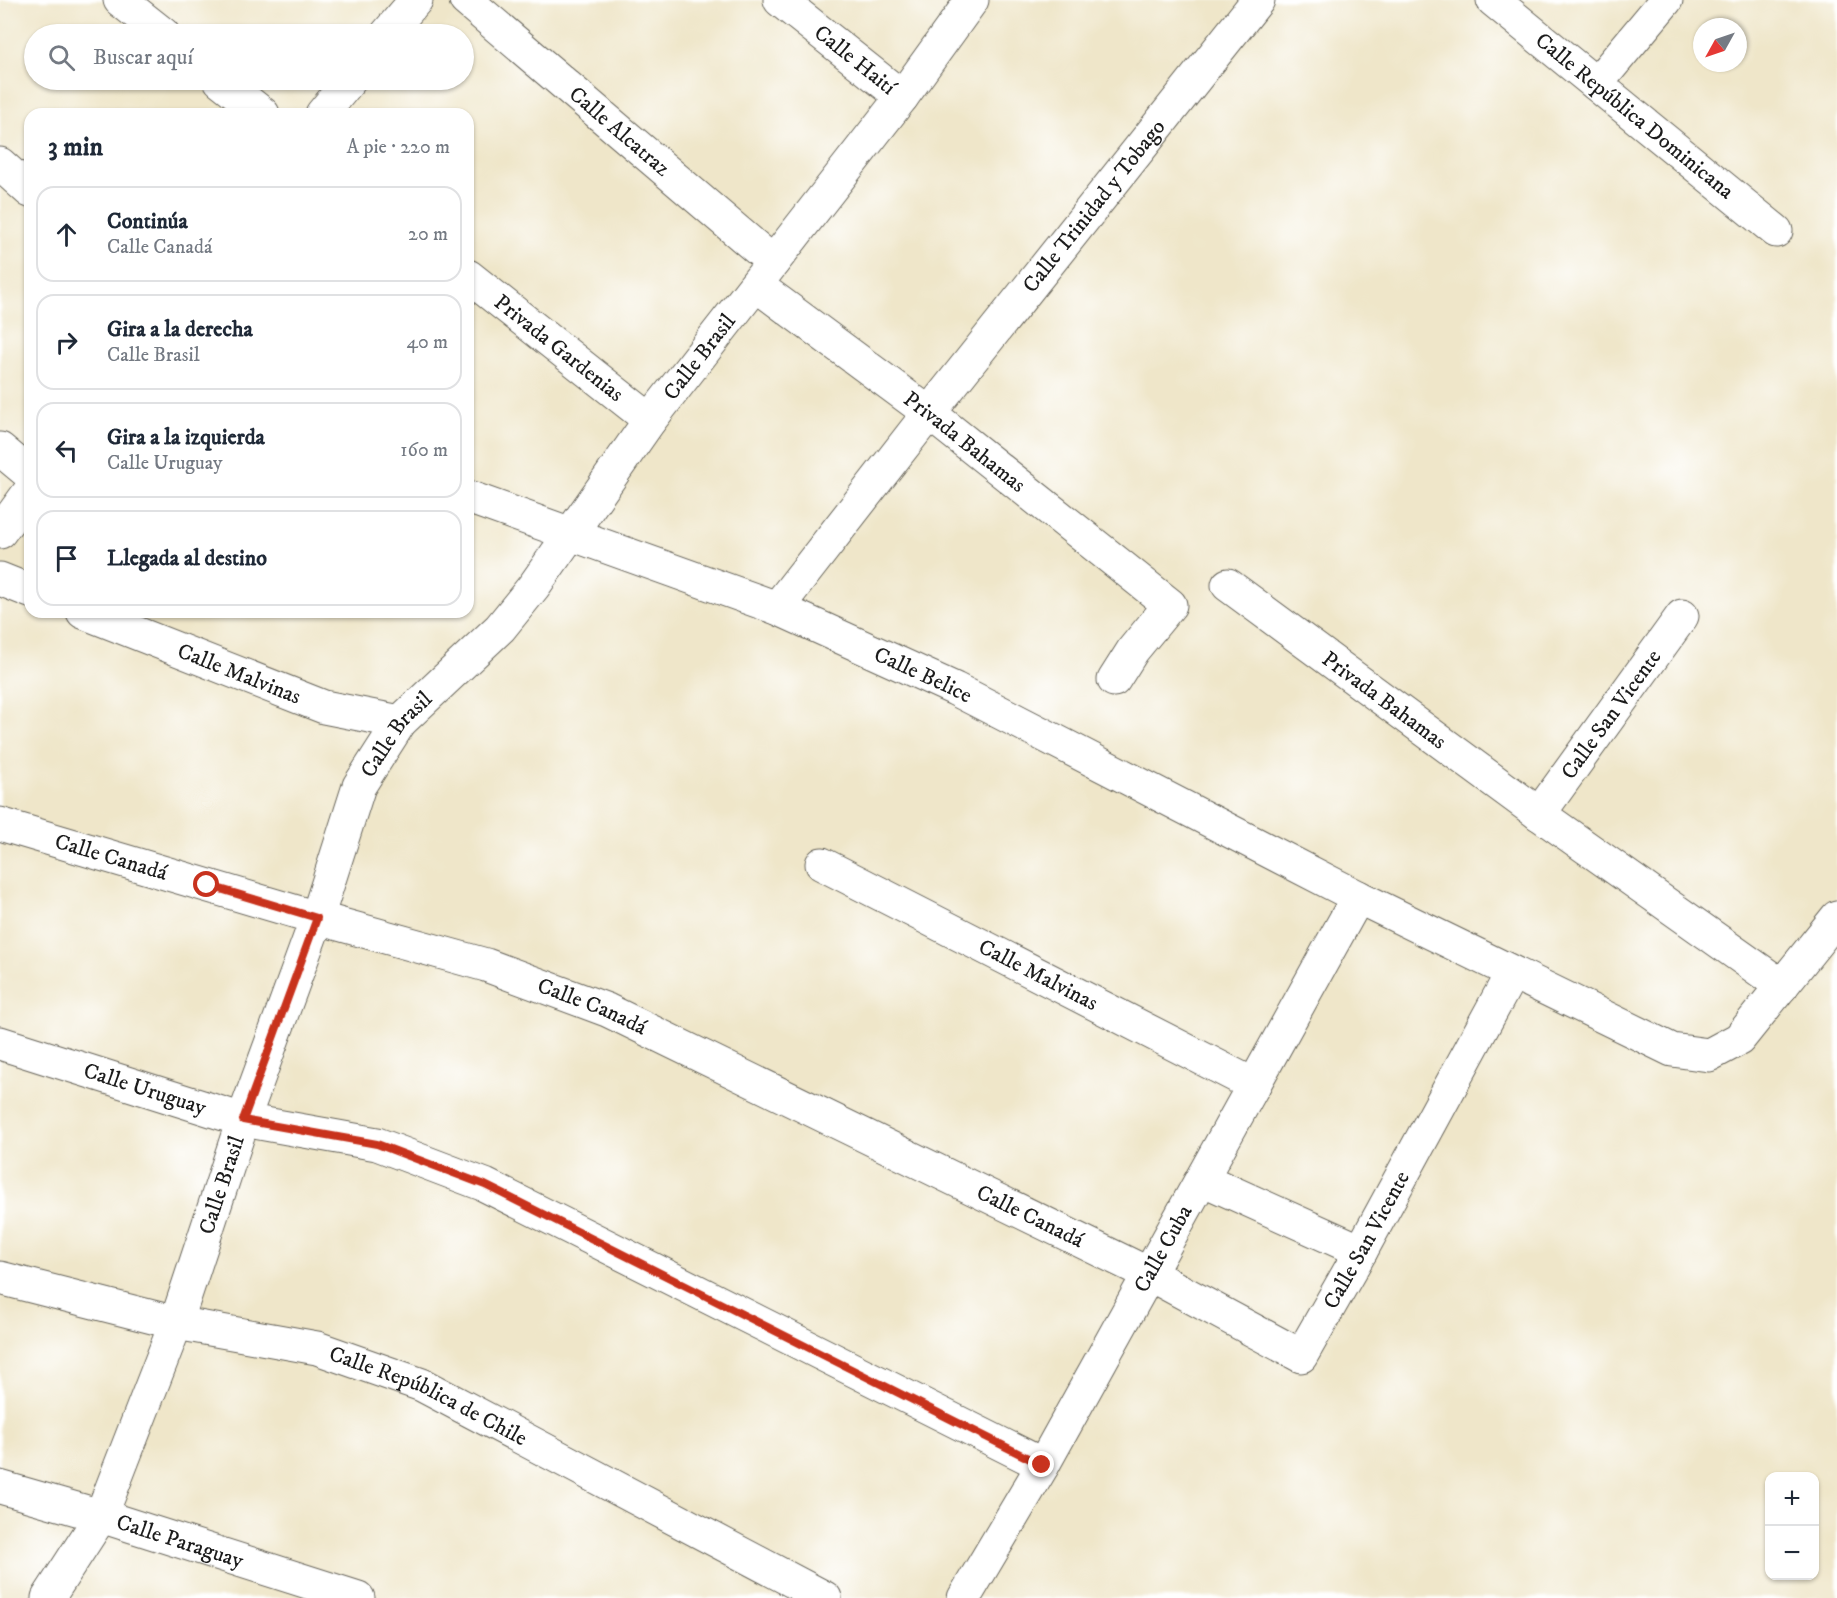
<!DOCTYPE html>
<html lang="es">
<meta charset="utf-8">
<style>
body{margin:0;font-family:"IM FELL DW Pica",serif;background:#f2f2f3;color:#1f2937}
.controls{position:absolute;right:18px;bottom:18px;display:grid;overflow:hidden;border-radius:12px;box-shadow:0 2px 4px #0004}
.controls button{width:54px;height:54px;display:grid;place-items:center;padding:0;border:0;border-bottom:2px solid #e0e1e3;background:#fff;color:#1f2937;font:30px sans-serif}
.compass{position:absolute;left:1693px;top:18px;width:54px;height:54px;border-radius:50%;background:#fff;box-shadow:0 2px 4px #0004;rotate:230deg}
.stop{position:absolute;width:18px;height:18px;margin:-14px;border:4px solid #c8321e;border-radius:50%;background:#fff}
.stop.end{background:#c8321e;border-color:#fff;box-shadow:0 2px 6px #0008}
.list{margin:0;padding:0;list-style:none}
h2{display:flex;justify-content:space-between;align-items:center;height:78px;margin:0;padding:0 24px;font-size:26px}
h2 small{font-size:20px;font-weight:400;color:#747a83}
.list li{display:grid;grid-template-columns:39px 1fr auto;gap:18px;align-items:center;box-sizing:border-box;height:96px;margin:0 12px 12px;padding:0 12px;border:2px solid #e0e1e3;border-radius:18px}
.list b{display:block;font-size:22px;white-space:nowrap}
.list p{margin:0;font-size:20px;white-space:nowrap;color:#747a83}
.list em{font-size:20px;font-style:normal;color:#747a83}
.icon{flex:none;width:33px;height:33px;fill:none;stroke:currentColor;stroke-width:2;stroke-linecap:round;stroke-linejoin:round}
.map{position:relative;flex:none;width:1837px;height:1598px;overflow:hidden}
.search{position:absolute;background:#fff;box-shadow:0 2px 4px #0004;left:24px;top:24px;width:450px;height:66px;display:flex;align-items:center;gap:15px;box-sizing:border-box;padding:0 21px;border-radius:33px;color:#747a83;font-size:22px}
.panel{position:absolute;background:#fff;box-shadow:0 2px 4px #0004;left:24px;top:108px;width:450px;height:510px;border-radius:18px}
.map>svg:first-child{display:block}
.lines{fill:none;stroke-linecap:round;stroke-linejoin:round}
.minor-casing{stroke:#666359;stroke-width:35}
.tertiary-casing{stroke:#666359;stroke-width:35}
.minor{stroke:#fff;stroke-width:33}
.tertiary{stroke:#fff;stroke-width:33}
.route{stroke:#c8321e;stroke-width:8}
.labels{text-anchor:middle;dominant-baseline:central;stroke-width:4.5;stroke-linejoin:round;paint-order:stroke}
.street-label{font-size:22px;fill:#1c1c1c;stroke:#fff}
</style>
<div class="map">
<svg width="1837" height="1598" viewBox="0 0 1837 1598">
<rect width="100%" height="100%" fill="#fff"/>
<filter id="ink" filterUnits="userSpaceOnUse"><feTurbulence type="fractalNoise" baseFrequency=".0167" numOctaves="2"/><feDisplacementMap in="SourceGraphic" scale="12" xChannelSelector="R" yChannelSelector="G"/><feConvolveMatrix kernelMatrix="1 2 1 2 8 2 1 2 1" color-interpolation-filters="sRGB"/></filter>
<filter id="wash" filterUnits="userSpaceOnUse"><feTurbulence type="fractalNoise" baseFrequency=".008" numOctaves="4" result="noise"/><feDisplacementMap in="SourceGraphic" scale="24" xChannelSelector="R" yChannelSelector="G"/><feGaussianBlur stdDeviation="1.35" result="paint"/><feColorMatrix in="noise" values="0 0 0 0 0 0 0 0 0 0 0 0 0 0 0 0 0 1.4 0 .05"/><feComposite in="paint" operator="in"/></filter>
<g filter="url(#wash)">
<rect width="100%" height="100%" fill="#efe6c9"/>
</g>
<g filter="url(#ink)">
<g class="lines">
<defs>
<g id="minor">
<path d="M 120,0 L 163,34"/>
<path id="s1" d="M 466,0 L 773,262"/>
<path id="s2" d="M 780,0 L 902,97"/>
<path id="s3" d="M 1493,0 L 1776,231"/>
<path d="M 220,80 L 263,114"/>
<path d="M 1596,84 L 1666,0"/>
<path d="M 0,164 L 30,191"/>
<path id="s4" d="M 468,276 L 650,420"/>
<path id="s5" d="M 756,285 L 929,413 L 1170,605 L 1133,650 L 1114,680"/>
<path d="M 0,449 L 30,474"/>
<path id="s6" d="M 468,497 L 777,608 L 955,689 L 1358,897 L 1672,1050 L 1709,1055 L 1739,1039 L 1837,917"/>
<path d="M 0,579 L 30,591"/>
<path id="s7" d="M 1228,585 L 1539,814 L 1782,986"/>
<path id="s8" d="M 777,608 L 929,413 L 1258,0"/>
<path id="s9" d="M 83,612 L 324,707 L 400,722"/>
<path id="s10" d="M 1539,814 L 1682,616"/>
<path id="s11" d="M 0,824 L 317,918 L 486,965 L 607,1010 L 1149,1274 L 1301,1356 L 1361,1251 L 1512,973"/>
<path id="s12" d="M 822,864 L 1254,1085"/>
<path id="s13" d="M 0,1043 L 243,1120 L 377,1144 L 485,1185 L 1043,1465"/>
<path d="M 1202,1179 L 1361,1251"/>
<path id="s14" d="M 0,1278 L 176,1323 L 317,1348 L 422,1385 L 825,1598"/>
<path id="s15" d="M 0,1487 L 101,1516 L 358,1598"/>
<path id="s16" d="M 48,1598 L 101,1516 L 176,1323 L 243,1120 L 317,918 L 359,786 L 400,722 L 500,628 L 534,586 L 650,420 L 902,97 L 972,0"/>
<path id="s17" d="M 964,1598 L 1043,1465 L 1358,897"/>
</g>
<g id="tertiary">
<path d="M 387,34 L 416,0"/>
<path d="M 322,114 L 350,80"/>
<path d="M 0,532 L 30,491"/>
</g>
</defs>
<!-- minor casing -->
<use href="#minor" class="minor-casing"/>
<!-- tertiary casing -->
<use href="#tertiary" class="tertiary-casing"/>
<!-- minor -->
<use href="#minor" class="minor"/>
<!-- tertiary -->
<use href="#tertiary" class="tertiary"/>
</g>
</g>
<g class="lines" filter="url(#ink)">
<!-- route -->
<path class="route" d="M 207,885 L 317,918 L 243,1120 L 377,1144 L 485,1185 L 1042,1465"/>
</g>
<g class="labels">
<!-- street labels -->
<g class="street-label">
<text stroke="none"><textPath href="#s2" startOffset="96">Calle Haití</textPath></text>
<text stroke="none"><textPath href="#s3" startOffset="183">Calle República Dominicana</textPath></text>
<text stroke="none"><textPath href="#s1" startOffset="202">Calle Alcatraz</textPath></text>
<text stroke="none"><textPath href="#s8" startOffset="512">Calle Trinidad y Tobago</textPath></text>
<text stroke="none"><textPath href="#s4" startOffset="116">Privada Gardenias</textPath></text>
<text stroke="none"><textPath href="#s16" startOffset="1422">Calle Brasil</textPath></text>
<text stroke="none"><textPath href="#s5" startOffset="261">Privada Bahamas</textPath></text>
<text stroke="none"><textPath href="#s9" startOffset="168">Calle Malvinas</textPath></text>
<text stroke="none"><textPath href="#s6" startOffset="489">Calle Belice</textPath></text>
<text stroke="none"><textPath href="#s7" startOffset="194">Privada Bahamas</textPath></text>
<text stroke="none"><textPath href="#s10" startOffset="123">Calle San Vicente</textPath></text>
<text stroke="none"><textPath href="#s16" startOffset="936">Calle Brasil</textPath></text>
<text stroke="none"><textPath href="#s11" startOffset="116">Calle Canadá</textPath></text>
<text stroke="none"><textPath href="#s12" startOffset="243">Calle Malvinas</textPath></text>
<text stroke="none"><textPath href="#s11" startOffset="620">Calle Canadá</textPath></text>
<text stroke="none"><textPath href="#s13" startOffset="152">Calle Uruguay</textPath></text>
<text stroke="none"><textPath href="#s16" startOffset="450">Calle Brasil</textPath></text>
<text stroke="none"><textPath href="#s11" startOffset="1106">Calle Canadá</textPath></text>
<text stroke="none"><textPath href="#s11" startOffset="1544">Calle San Vicente</textPath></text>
<text stroke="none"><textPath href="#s17" startOffset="402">Calle Cuba</textPath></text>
<text stroke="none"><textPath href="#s14" startOffset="446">Calle República de Chile</textPath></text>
<text stroke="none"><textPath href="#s15" startOffset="188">Calle Paraguay</textPath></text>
</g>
</g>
</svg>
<div class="controls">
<button>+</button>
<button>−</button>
</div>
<svg class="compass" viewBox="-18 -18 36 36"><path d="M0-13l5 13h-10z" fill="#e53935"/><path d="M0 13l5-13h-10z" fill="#747a83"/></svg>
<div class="stop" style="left:207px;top:885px"></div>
<div class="stop end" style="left:1042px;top:1465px"></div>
<div class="search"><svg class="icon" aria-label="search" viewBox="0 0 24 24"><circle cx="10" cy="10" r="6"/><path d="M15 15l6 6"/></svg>Buscar aquí</div>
<section class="panel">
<h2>3 min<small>A pie · 220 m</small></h2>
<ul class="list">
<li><svg class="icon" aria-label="ahead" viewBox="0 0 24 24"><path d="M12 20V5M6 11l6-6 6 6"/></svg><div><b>Continúa</b><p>Calle Canadá</p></div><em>20 m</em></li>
<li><svg class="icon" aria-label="right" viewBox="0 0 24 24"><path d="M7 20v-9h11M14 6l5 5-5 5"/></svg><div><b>Gira a la derecha</b><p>Calle Brasil</p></div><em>40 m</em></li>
<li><svg class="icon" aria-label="left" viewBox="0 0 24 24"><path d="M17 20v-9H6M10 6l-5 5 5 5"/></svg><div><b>Gira a la izquierda</b><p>Calle Uruguay</p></div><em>160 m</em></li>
<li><svg class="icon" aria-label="arrive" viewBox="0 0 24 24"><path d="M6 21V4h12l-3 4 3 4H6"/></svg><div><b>Llegada al destino</b></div></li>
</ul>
</section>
</div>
